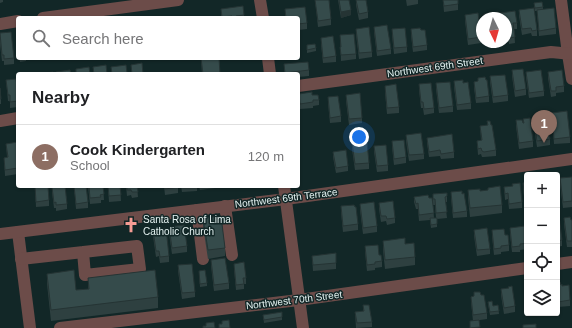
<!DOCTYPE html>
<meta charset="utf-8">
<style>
body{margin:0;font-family:Arial,sans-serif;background:#f2f2f2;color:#202124}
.controls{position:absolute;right:12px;bottom:12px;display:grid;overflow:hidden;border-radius:4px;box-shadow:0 1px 3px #0004}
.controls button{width:36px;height:36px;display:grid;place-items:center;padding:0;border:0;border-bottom:1px solid #e0e0e0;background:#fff;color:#202124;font:20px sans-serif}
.compass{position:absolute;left:476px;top:12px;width:36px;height:36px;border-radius:50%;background:#fff;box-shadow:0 1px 3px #0004;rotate:175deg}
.you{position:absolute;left:359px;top:137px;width:14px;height:14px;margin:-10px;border:3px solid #fff;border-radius:50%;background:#1a73e8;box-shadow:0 0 0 6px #1a73e833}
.badge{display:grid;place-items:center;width:26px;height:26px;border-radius:50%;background:#2563eb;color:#fff;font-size:13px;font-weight:700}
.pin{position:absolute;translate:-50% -33px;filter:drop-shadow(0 1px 2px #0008)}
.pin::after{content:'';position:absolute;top:21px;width:14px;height:12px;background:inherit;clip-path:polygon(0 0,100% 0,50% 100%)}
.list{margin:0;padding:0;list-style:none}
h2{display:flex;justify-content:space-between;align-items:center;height:52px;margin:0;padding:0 16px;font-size:17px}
h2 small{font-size:13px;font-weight:400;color:#757577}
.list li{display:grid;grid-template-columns:26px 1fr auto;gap:12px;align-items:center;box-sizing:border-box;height:64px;padding:0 16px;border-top:1px solid #e0e0e0}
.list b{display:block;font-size:15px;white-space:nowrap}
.list p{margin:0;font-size:13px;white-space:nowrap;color:#757577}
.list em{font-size:13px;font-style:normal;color:#757577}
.icon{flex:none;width:22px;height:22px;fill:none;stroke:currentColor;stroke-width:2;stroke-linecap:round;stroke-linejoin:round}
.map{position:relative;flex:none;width:572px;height:328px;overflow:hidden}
.search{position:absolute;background:#fff;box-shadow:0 1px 3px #0004;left:16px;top:16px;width:284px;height:44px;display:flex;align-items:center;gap:10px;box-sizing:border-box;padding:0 14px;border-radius:4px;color:#757577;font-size:15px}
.panel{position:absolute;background:#fff;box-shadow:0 1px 3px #0004;left:16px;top:72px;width:284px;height:116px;border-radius:4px}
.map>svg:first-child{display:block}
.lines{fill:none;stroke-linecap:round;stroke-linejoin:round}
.minor{stroke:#6c4c49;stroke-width:12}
.wall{fill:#2e4040;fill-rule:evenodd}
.shaded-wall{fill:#253434}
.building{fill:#354b4b;stroke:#253434}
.labels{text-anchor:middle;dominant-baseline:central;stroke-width:3;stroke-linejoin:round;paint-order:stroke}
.street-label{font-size:10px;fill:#e5f2f1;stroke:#122727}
.poi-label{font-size:10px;fill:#e5f2f1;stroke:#122727;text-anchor:start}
</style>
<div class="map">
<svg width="572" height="328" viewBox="0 0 572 328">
<rect width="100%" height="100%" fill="#122727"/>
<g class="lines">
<!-- minor -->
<g class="minor">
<path d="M 260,0 L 263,18"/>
<path d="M 561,0 L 568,54 L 572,79"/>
<path d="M 43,18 L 178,0"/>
<path d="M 0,24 L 18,21"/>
<path d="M 268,58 L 270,74"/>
<path d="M 298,86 L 551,52 L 572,54"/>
<path d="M 0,121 L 18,118"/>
<path d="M 284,186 L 303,328"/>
<path d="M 225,206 L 232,255"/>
<path d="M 197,210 L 203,259"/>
<path d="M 18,232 L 30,328"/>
<path d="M 0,234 L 286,199 L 572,159"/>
<path d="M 21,259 L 137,246 L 140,269 L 85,275 L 83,252"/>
<path d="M 557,264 L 572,262"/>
<path d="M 60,328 L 299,300 L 527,268"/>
</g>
</g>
<!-- wall -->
<g class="wall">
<path d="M 0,0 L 3,0 L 3,2 L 0,3 Z"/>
<path d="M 315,0 L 329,0 L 331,19 L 331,25 L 318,27 Z"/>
<path d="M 338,0 L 349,0 L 351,15 L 341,18 Z"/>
<path d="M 356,0 L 368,12 L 368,18 L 359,20 L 356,5 Z"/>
<path d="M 406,0 L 418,0 L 418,4 L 407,6 Z"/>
<path d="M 443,0 L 458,0 L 458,10 L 444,12 Z"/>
<path d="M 534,3 L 543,7 L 543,9 L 556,28 L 556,34 L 539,36 L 537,11 L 535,11 Z"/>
<path d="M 221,9 L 244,15 L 244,18 L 221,18 Z"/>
<path d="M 285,9 L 307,23 L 307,29 L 298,30 L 298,18 L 285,18 Z"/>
<path d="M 519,10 L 537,30 L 537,36 L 532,36 L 531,33 L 522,35 L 519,16 Z"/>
<path d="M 500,13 L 517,23 L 517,29 L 514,29 L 515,43 L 509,44 L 509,42 L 504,43 L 504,42 L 506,42 L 506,18 L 500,18 Z"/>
<path d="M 465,15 L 481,37 L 481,43 L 468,45 L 465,21 Z"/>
<path d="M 374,27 L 391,49 L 391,54 L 377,56 L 374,32 Z"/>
<path d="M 356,29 L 372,52 L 372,57 L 359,59 L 356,34 Z"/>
<path d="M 392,29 L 407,47 L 407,52 L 394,54 L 392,35 Z"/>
<path d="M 411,29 L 421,30 L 427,45 L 427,50 L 413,52 L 411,35 Z"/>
<path d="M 0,33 L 14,58 L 14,64 L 4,65 L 4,61 L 2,61 L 0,44 Z"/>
<path d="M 340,35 L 356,54 L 356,59 L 341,61 Z"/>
<path d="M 321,38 L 336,56 L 336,62 L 323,63 L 321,44 Z"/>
<path d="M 307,45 L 316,48 L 316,51 L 307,53 Z"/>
<path d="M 19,58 L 26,58 L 26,61 L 20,62 Z"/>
<path d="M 201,58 L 219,58 L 220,74 L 202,74 Z"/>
<path d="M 284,64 L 309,70 L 309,76 L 298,77 L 298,74 L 285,74 Z"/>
<path d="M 512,70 L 526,89 L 526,95 L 515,97 L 512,76 Z"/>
<path d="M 526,72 L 544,91 L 544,96 L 529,98 L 526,77 Z"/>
<path d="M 548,72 L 564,86 L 564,92 L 556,93 L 556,96 L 551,97 L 548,78 Z"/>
<path d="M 490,76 L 508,95 L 508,101 L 493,103 L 490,82 Z"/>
<path d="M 6,80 L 18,93 L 18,107 L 10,108 L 10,101 L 8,101 Z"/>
<path d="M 454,81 L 463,83 L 471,103 L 471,109 L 457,110 L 454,87 Z"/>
<path d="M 478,81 L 489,96 L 489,102 L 476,103 L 474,88 L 474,82 Z"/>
<path d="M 436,83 L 453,106 L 453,112 L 439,113 L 436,89 Z"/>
<path d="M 419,84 L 434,108 L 434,113 L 424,115 L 423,108 L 421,108 L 419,90 Z"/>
<path d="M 385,86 L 399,107 L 399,113 L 387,114 L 385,92 Z"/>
<path d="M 0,88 L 1,99 L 1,104 L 0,104 Z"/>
<path d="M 299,94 L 312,95 L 319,100 L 319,105 L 313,106 L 313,108 L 300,109 Z"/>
<path d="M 346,95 L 362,118 L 362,123 L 349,125 L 346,101 Z"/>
<path d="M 328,97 L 341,116 L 341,122 L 330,123 L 328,103 Z"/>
<path d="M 552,113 L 570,137 L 570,143 L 554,144 Z"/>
<path d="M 523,119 L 533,141 L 533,147 L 519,149 L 516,126 L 516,120 L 523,123 Z"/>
<path d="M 487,121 L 496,150 L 496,156 L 484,157 L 482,157 L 481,154 L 478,155 L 477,141 L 481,140 L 480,126 L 487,126 Z"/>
<path d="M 534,121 L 550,139 L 550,145 L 537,147 L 534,127 Z"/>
<path d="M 406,135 L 424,154 L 424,159 L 409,161 L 406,141 Z"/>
<path d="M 427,138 L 454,152 L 454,158 L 441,159 L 440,156 L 429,157 L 427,143 Z"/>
<path d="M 392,141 L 406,157 L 406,163 L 394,165 L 392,147 Z"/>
<path d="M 18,142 L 18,174 L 5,176 L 4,158 L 7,157 L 6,144 Z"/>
<path d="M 352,143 L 369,163 L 369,169 L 355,170 L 352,149 Z"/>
<path d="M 374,146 L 388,165 L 388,171 L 377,172 L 374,152 Z"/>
<path d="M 333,152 L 348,166 L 348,171 L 336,173 L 333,157 Z"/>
<path d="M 572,177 L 572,207 L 563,208 L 560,184 L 560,178 Z"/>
<path d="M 527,182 L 527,213 L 526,213 L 523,189 L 523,183 Z"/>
<path d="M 35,186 L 41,187 L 49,200 L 49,206 L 36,207 Z"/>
<path d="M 58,186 L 69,186 L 69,187 L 65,187 L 67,204 L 67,209 L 56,211 L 56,208 L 54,208 L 52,192 L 52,187 Z"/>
<path d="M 74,186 L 88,202 L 88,208 L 76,209 Z"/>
<path d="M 88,186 L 103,186 L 104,200 L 101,200 L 101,203 L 90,204 Z"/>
<path d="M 108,186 L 120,186 L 121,201 L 109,202 Z"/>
<path d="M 126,186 L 137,186 L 138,197 L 132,198 L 131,195 L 127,196 Z"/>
<path d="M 164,186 L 178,186 L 178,193 L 165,195 Z"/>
<path d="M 181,186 L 197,186 L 197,191 L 182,192 Z"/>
<path d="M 199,186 L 215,186 L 215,188 L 200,190 Z"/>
<path d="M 504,187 L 522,202 L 522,208 L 509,209 L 508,199 L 505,200 Z"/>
<path d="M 468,190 L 480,191 L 502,205 L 502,213 L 470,217 L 468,198 Z"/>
<path d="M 451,192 L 467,211 L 467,217 L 453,218 L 451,198 Z"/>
<path d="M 433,194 L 447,196 L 447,202 L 445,202 L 447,218 L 437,219 L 437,227 L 431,228 L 430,220 L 419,221 L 418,209 L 416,209 L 414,202 L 414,197 L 429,198 L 433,203 ZM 433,205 L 435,205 L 436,218 L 434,218 Z"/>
<path d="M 557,195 L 558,203 L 558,209 L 557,209 Z"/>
<path d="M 379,203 L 395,218 L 395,223 L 387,225 L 386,221 L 381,222 L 379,209 Z"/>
<path d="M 360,204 L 377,226 L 377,232 L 363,234 L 360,210 Z"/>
<path d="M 341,206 L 358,224 L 358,230 L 343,232 L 341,212 Z"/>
<path d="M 557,217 L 562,240 L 562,246 L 557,247 Z"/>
<path d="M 203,218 L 225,248 L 225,256 L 208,259 L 203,226 Z"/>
<path d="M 564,218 L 571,220 L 572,220 L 572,247 L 567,247 L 564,224 Z"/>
<path d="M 169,227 L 187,246 L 187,252 L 172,254 L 169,233 Z"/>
<path d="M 510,228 L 527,241 L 527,249 L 520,250 L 520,252 L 512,252 L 510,234 Z"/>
<path d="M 153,230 L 169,256 L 169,262 L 160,263 L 159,256 L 156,257 L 153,236 Z"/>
<path d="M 474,230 L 490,249 L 490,254 L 477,256 L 474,236 Z"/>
<path d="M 492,230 L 505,235 L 509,245 L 509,251 L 501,252 L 501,254 L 494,255 L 492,236 Z"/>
<path d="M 383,241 L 405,244 L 415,257 L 415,265 L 385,269 L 383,250 Z"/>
<path d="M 365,246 L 379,255 L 382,261 L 382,267 L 375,268 L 375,270 L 367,271 L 365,252 Z"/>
<path d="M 312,256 L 336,263 L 336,269 L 313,271 Z"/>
<path d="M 211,260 L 229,283 L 229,289 L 214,291 L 211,266 Z"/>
<path d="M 234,264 L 246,278 L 246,284 L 244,284 L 244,289 L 236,290 L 234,269 Z"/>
<path d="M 178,265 L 195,292 L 195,297 L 182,299 L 178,271 Z"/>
<path d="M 199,271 L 207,283 L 207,286 L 200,287 Z"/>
<path d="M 47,274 L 76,290 L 88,289 L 88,278 L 158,297 L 158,308 L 51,321 L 47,284 Z"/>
<path d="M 557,282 L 561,285 L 570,300 L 570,306 L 558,307 L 557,298 Z"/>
<path d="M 501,289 L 515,306 L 515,312 L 504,314 L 501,295 Z"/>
<path d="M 474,292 L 481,295 L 487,313 L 487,319 L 473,321 L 471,302 L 471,297 L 474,296 Z"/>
<path d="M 488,304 L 493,306 L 498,305 L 499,314 L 490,315 Z"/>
<path d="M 363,305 L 372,322 L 372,327 L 356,328 L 355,312 L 363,311 Z"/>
<path d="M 263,315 L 282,317 L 282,320 L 264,323 Z"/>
</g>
<!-- shaded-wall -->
<path class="shaded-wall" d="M 351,10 L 351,15 L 341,18 L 341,12 Z"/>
<!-- building -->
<g class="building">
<path d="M 315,0 L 329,0 L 331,19 L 318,21 Z"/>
<path d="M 339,0 L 349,0 L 351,10 L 341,12 Z"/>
<path d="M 356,0 L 366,0 L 368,12 L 359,14 Z"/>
<path d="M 443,0 L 458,0 L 458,4 L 444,6 Z"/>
<path d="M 542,2 L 543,7 L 535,8 L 534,3 Z"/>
<path d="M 243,6 L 244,15 L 236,16 L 236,18 L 232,18 L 232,16 L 222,17 L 221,9 Z"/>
<path d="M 305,7 L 307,23 L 298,24 L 298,18 L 286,18 L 285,9 Z"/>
<path d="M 534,8 L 537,30 L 532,31 L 531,28 L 522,29 L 519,10 Z"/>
<path d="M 554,8 L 556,28 L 539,31 L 537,10 Z"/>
<path d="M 515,11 L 517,23 L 513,23 L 515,37 L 509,38 L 509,36 L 506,37 L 506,18 L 501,18 L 500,13 Z"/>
<path d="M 498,12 L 498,18 L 484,18 L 484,14 Z"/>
<path d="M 478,13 L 481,37 L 468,39 L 465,15 Z"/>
<path d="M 387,25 L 391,49 L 377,51 L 374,27 Z"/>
<path d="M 369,27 L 372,52 L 359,53 L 356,29 Z"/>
<path d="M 405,28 L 407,47 L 394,48 L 392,29 Z"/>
<path d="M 420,28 L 421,30 L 425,30 L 427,45 L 413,47 L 411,29 Z"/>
<path d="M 11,32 L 14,58 L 4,59 L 4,55 L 2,55 L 0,33 Z"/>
<path d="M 17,32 L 18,32 L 18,42 Z"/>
<path d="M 354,34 L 356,54 L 341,55 L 340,47 L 341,47 L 340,35 Z"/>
<path d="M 333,36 L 336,56 L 323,58 L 321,38 Z"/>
<path d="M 315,44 L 316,48 L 307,50 L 307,45 Z"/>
<path d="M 201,58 L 219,58 L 220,74 L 203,74 Z"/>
<path d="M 308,62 L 309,70 L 285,73 L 284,64 Z"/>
<path d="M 142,63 L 143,74 L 132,74 L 131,65 Z"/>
<path d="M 106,65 L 107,74 L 94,74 L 93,67 Z"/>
<path d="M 126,65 L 127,73 L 122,73 L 122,74 L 112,74 L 111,67 Z"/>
<path d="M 89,67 L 90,74 L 76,74 L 76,69 Z"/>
<path d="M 523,69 L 526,89 L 515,91 L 512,70 Z"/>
<path d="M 70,70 L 71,74 L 56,74 L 56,72 Z"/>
<path d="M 541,70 L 544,91 L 529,93 L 526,72 Z"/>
<path d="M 562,70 L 564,86 L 556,87 L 556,91 L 551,91 L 548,72 Z"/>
<path d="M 53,72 L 53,74 L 38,74 Z"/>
<path d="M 505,75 L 508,95 L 493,97 L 490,76 Z"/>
<path d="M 485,77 L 486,80 L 487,80 L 489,96 L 476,98 L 474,82 L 478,81 L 478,78 Z"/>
<path d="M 16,79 L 18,93 L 18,94 L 17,94 L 18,101 L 10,102 L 10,95 L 8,95 L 6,80 Z"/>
<path d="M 463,80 L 463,83 L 468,82 L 471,103 L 457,105 L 454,81 Z"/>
<path d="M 450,82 L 453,106 L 439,108 L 436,83 Z"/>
<path d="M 431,83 L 434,108 L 424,109 L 423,102 L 421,102 L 419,84 Z"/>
<path d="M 396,84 L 399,107 L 387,108 L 385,86 Z"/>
<path d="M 0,88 L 1,99 L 0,99 Z"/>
<path d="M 312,92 L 312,95 L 318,95 L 319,100 L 313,100 L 313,102 L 300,104 L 299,94 Z"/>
<path d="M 360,93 L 362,118 L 349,119 L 346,95 Z"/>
<path d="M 338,96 L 341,116 L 330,118 L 328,97 Z"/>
<path d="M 567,111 L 570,137 L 554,139 L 552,113 Z"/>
<path d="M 530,118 L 533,141 L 519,143 L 516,120 L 522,120 L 523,123 L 524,123 L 523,119 Z"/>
<path d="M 547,118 L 550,139 L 537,141 L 534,121 L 540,121 L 540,119 Z"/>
<path d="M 487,121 L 490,121 L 491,125 L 492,125 L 496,150 L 484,152 L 482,151 L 481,148 L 478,149 L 477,141 L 482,140 L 480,126 L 488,125 Z"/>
<path d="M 421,133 L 424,154 L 409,155 L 406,135 Z"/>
<path d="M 452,134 L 454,152 L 441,154 L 440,150 L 429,152 L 427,138 Z"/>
<path d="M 404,140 L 406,157 L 394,159 L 392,141 Z"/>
<path d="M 18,142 L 18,168 L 5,170 L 4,158 L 8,157 L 6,144 Z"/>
<path d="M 367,142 L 369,163 L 355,164 L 352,143 Z"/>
<path d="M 386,145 L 388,165 L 377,166 L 374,146 Z"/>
<path d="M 346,150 L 348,166 L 336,168 L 333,152 Z"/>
<path d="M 572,177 L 572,201 L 563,202 L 560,178 Z"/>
<path d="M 527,182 L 527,207 L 526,207 L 523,183 Z"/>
<path d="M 520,183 L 522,202 L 509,204 L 508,193 L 505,194 L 504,187 L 513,186 L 512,184 Z"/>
<path d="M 35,186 L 41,186 L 41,187 L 48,187 L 49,200 L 36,202 Z"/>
<path d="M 58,186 L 65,186 L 67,204 L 56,205 L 56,202 L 54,203 L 52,187 Z"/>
<path d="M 74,186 L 86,186 L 88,202 L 76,204 Z"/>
<path d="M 89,186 L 103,186 L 104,194 L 100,195 L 101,197 L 90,198 Z"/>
<path d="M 108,186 L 120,186 L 121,195 L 109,196 Z"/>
<path d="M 127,186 L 137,186 L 138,192 L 132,192 L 131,190 L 127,190 Z"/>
<path d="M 164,186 L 178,186 L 178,187 L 165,189 Z"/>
<path d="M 500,186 L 502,205 L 470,208 L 468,190 L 480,189 L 480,191 L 488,190 L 488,188 Z"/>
<path d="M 462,191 L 462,194 L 464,193 L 467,211 L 453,213 L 451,192 Z"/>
<path d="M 447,193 L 447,196 L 445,197 L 447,212 L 436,213 L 435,199 L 433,199 L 433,194 Z"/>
<path d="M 428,195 L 429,198 L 432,198 L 434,213 L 419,215 L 418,203 L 416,204 L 414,197 Z"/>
<path d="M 393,201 L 395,218 L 387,219 L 386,216 L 381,216 L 379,203 Z"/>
<path d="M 374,202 L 377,226 L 363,228 L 360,204 Z"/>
<path d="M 354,205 L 355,207 L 356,207 L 358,224 L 343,226 L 341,206 Z"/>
<path d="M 221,216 L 225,248 L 208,250 L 203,218 Z"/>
<path d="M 559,216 L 562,240 L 557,241 L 557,217 Z"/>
<path d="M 570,217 L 571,220 L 572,220 L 572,241 L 567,241 L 564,218 Z"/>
<path d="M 430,218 L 437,218 L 437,224 L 431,225 Z"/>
<path d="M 184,225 L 187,246 L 172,248 L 169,227 Z"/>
<path d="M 525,226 L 527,243 L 520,244 L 520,246 L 512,247 L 510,228 Z"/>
<path d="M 166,228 L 169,256 L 160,257 L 159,251 L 156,251 L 153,230 Z"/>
<path d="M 487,228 L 490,249 L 477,250 L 474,230 Z"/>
<path d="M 504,229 L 505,235 L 508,235 L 509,245 L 501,246 L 501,248 L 494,249 L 492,230 Z"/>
<path d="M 405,238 L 405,244 L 414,243 L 415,257 L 385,260 L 383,241 Z"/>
<path d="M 378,245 L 379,255 L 381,255 L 382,261 L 375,262 L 375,264 L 367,265 L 365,246 Z"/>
<path d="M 336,253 L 336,263 L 313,265 L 312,256 Z"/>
<path d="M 225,258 L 229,283 L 214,285 L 211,260 Z"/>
<path d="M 244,262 L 246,278 L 243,278 L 244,284 L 236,285 L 234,264 Z"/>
<path d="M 192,264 L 195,292 L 182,293 L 178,265 Z"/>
<path d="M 74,270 L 76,290 L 89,289 L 88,278 L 155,270 L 158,297 L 51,310 L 47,274 Z"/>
<path d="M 205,270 L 207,283 L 200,284 L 199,271 Z"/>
<path d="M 557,282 L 560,282 L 561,285 L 562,284 L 562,286 L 569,285 L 570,300 L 558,302 L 557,292 Z"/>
<path d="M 512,286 L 515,306 L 504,308 L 501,289 L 509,288 L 508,287 Z"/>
<path d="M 527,287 L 527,301 L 526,288 Z"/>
<path d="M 474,292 L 480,292 L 481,295 L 484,295 L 487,313 L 473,315 L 471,297 L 474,296 Z"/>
<path d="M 492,301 L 493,306 L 498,305 L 499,311 L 490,312 L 488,302 Z"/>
<path d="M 363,305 L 369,305 L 372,322 L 357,323 L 355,312 L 364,311 Z"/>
<path d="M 282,312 L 282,317 L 264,320 L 263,315 Z"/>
<path d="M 229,320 L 230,328 L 219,328 L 219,324 L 222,324 L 222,321 Z"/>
<path d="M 479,320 L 480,327 L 470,328 L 470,321 Z"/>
<path d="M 214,322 L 215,328 L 203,328 L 203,326 L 206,326 L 206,323 Z"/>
<path d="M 536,324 L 536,328 L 523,328 L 523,325 Z"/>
</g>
<!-- icons -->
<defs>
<symbol id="church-bare" viewBox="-9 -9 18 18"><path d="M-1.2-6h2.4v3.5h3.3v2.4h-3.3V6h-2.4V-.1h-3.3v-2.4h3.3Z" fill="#f59c94" stroke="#122727" stroke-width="2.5" paint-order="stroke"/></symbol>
</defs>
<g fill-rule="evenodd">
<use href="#church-bare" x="120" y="214" width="22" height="22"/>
</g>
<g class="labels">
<!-- street labels -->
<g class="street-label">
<text transform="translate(435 67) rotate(-8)">Northwest 69th Street</text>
<text transform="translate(286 198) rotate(-7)">Northwest 69th Terrace</text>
<text transform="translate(294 300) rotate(-7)">Northwest 70th Street</text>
</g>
<!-- poi labels -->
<g class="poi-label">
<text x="143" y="219">Santa Rosa of Lima<tspan x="143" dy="12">Catholic Church</tspan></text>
</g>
</g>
</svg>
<div class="controls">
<button>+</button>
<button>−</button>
<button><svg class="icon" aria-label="locate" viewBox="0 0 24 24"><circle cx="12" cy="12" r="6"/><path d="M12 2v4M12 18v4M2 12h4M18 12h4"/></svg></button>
<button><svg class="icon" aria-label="layers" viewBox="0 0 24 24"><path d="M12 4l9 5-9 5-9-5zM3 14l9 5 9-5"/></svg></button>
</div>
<svg class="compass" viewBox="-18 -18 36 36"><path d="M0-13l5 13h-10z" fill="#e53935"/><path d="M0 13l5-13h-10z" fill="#757577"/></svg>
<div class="you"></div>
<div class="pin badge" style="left:544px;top:143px;background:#8d6e63">1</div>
<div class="search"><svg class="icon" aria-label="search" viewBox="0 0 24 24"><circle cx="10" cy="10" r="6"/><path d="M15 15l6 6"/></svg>Search here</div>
<section class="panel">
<h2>Nearby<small></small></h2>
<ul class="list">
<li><span class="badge" style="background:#8d6e63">1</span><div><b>Cook Kindergarten</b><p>School</p></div><em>120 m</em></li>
</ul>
</section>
</div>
